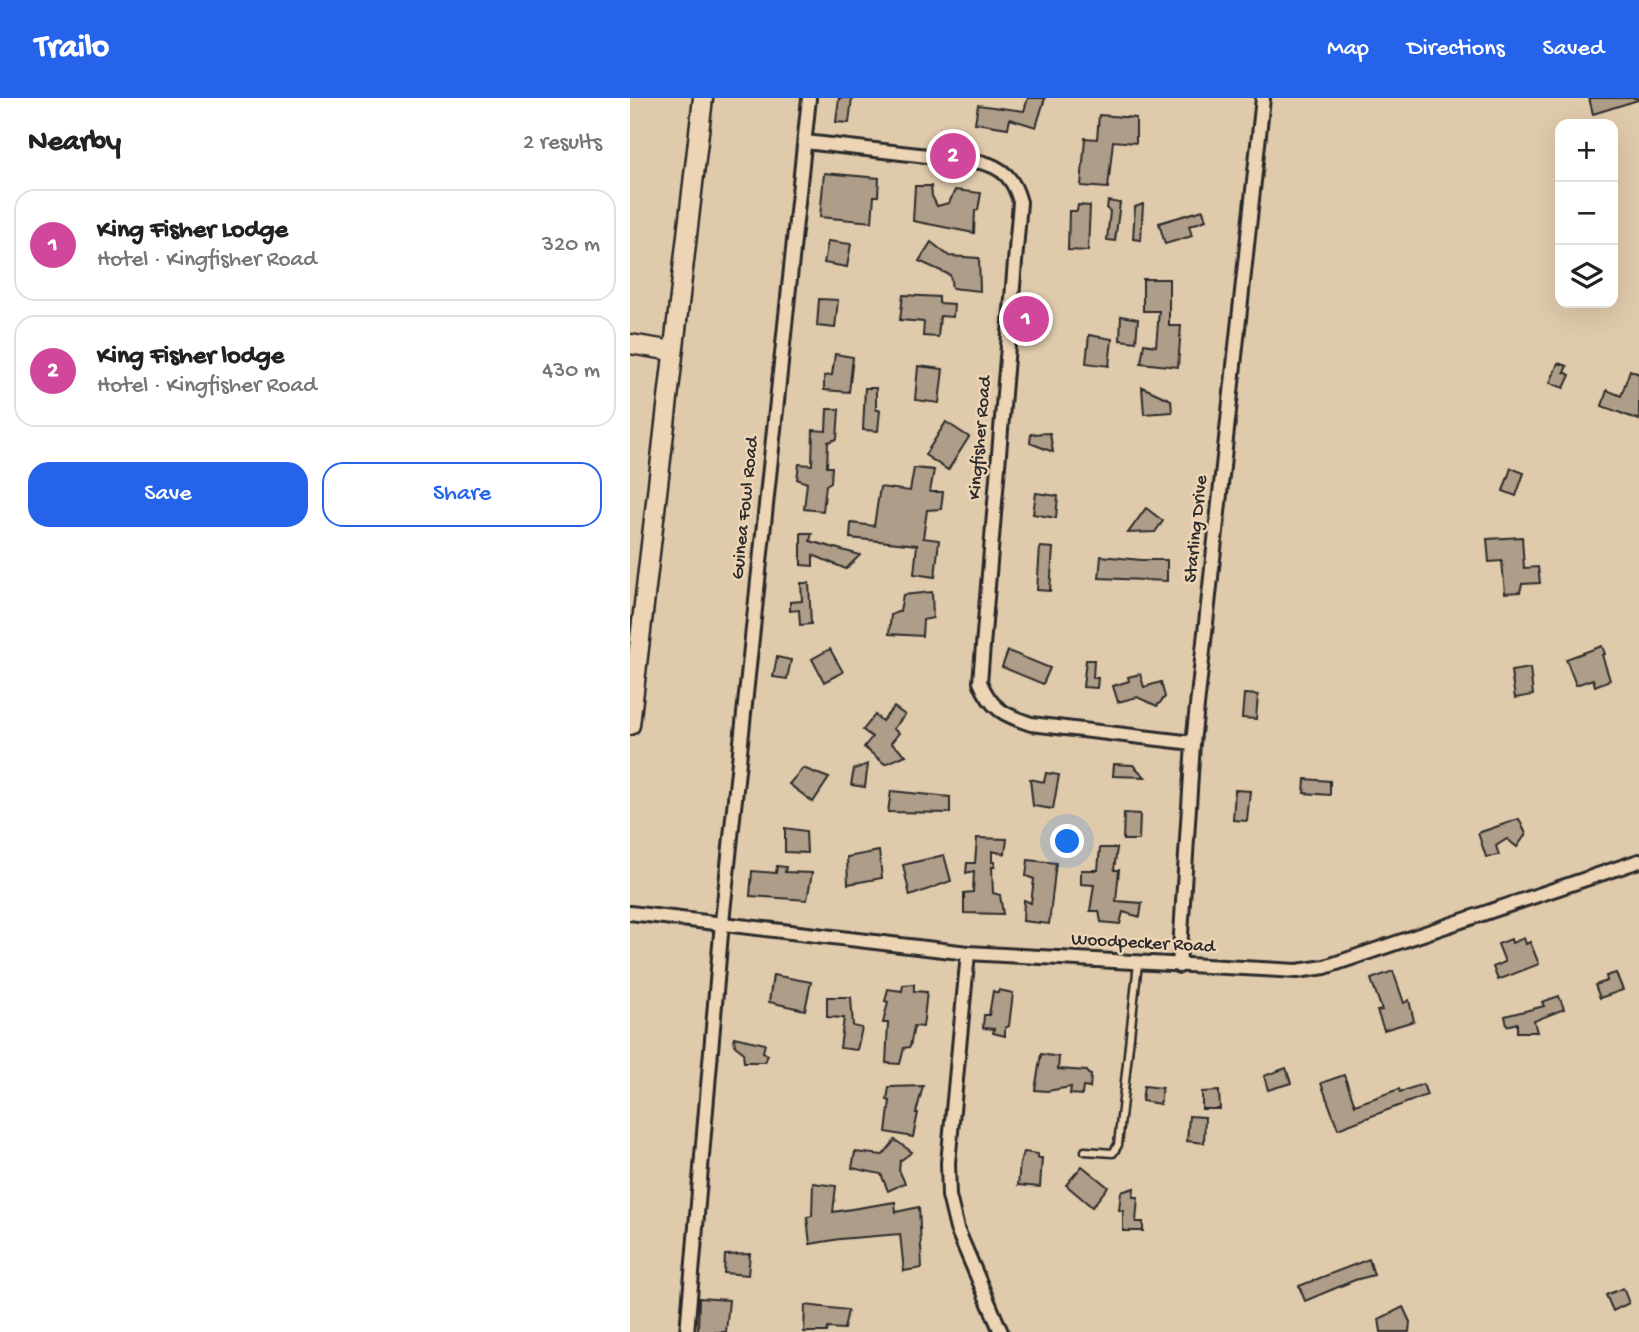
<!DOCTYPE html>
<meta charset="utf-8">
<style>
body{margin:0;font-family:"Gochi Hand",sans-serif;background:#f2f2f2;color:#222}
.controls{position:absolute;right:21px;top:21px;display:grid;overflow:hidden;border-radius:14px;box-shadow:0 7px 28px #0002}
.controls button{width:63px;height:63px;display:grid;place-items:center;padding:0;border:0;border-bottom:2px solid #e0e0e0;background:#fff;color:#222;font:35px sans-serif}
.you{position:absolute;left:438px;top:744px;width:24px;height:24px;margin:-18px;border:5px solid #fff;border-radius:50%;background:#1a73e8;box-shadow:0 0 0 10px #1a73e833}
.badge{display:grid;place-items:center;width:46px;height:46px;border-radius:50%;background:#2563eb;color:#fff;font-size:23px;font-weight:700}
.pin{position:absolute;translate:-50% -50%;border:4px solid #fff;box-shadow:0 2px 7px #0006}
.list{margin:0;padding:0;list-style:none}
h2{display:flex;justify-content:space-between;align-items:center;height:91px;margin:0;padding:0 28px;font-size:30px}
h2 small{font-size:23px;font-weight:400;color:#767676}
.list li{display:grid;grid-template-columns:46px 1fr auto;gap:21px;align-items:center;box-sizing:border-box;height:112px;margin:0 14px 14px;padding:0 14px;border:2px solid #e0e0e0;border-radius:21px}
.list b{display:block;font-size:26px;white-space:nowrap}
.list p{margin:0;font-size:23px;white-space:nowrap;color:#767676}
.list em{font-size:23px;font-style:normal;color:#767676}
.actions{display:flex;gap:14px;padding:21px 28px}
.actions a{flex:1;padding:16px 0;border:2px solid #2563eb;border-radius:21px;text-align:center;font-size:24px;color:#2563eb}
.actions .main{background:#2563eb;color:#fff}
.icon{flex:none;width:38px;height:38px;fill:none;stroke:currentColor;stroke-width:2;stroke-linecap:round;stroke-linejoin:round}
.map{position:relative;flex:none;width:1009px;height:1234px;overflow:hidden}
header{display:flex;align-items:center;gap:42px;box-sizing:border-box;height:98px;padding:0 35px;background:#2563eb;color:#fff}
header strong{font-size:33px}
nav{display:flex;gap:38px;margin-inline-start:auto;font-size:24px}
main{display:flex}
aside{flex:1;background:#fff}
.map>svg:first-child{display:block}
.building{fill:#ae9d88;stroke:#2b2b2b;stroke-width:2}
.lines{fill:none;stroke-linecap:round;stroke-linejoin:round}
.lane-casing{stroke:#2b2b2b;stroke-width:11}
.street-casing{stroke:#2b2b2b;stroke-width:18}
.secondary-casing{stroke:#2b2b2b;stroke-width:23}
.lane{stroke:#ecd4b4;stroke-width:6}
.street{stroke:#ecd4b4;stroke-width:12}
.secondary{stroke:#ecd4b4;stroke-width:18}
.labels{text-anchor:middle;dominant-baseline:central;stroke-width:5;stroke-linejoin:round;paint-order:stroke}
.street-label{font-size:19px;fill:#2b2b2b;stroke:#ecd4b4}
</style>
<header>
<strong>Trailo</strong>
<nav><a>Map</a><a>Directions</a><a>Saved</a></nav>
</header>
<main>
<aside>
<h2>Nearby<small>2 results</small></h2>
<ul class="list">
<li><span class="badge" style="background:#d1479c">1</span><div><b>King Fisher Lodge</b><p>Hotel · Kingfisher Road</p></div><em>320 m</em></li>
<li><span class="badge" style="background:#d1479c">2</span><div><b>King Fisher lodge</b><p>Hotel · Kingfisher Road</p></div><em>430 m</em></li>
</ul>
<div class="actions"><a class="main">Save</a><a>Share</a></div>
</aside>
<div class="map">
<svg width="1009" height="1234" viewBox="0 0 1009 1234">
<rect width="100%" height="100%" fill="#e0caac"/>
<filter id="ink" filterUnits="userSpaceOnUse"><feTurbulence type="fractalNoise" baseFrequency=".0143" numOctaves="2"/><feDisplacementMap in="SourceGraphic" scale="14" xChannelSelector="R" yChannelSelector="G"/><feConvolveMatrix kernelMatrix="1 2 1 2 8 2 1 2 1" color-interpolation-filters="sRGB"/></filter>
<g filter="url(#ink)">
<!-- building -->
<g class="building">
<path d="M 209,0 L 222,0 L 219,25 L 206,24 Z"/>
<path d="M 398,0 L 415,0 L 406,29 L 380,21 L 378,30 L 345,25 L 348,7 L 394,13 Z"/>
<path d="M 959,0 L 1008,0 L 1008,2 L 963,16 Z"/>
<path d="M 469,17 L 506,20 L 506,45 L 483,43 L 478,90 L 451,88 L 455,40 L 467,41 Z"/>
<path d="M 194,75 L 249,80 L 248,98 L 244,98 L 242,124 L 190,119 Z"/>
<path d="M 285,88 L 301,88 L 302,98 L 307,108 L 319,105 L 325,92 L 351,95 L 348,112 L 345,113 L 344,135 L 283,123 Z"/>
<path d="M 478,103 L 490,105 L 485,143 L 477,142 L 480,113 L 477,111 Z"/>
<path d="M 513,106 L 511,142 L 503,141 L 505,109 Z"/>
<path d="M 448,107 L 460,108 L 458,153 L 438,152 L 439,113 L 447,113 Z"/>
<path d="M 573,112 L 576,122 L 559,128 L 562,138 L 535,146 L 529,125 Z"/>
<path d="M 198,143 L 221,146 L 217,169 L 194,165 Z"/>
<path d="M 301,144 L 319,158 L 349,160 L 350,193 L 322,190 L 320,177 L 289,163 Z"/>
<path d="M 513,181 L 539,181 L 539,228 L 551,228 L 548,269 L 511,265 L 514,246 L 526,248 L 529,213 L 513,213 Z"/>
<path d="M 273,197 L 309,199 L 309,205 L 324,206 L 323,219 L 310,218 L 308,239 L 293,238 L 294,224 L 270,222 Z"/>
<path d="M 189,201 L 208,202 L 205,230 L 187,228 Z"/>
<path d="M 491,218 L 508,221 L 506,244 L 490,242 Z"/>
<path d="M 459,237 L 482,241 L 479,268 L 456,265 Z"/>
<path d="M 205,256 L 223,259 L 219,294 L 194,292 L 194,278 L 202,277 Z"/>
<path d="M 928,265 L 937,268 L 934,274 L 940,277 L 934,290 L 920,285 Z"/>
<path d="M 288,268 L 313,271 L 309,305 L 285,302 Z"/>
<path d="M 1000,272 L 1009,276 L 1009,322 L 972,308 L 977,292 L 991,298 Z"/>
<path d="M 512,289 L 541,302 L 542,314 L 514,316 Z"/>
<path d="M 235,290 L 246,290 L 246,312 L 250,312 L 248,333 L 233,332 Z"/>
<path d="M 197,311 L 209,311 L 207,341 L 198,344 L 197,369 L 202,369 L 201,384 L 196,387 L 193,413 L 174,411 L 177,385 L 167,381 L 169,366 L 182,367 L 183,332 L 196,333 Z"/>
<path d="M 316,324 L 339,339 L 318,372 L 295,357 Z"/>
<path d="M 420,335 L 423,354 L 400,345 L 401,336 Z"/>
<path d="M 284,370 L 304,372 L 300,394 L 313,394 L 311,411 L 297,412 L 293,440 L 309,442 L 305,479 L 284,476 L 287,447 L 220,440 L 221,425 L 244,428 L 250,389 L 280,393 Z"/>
<path d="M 881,370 L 894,375 L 886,398 L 873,393 Z"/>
<path d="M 406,395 L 428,398 L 426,420 L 403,416 Z"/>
<path d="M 516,410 L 533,423 L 525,434 L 498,435 Z"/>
<path d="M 171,435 L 182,435 L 180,443 L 230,457 L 216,471 L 183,457 L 183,468 L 171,467 Z"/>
<path d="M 892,439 L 894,470 L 908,469 L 910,485 L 892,486 L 890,494 L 875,495 L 872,463 L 859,464 L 857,441 Z"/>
<path d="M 410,449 L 423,450 L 420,493 L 407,492 Z"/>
<path d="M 471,458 L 511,462 L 537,462 L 537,483 L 469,480 Z"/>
<path d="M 171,485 L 179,485 L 181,526 L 170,527 L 169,512 L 160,513 L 160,504 L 172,503 Z"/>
<path d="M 302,494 L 303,520 L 293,522 L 292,538 L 259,536 L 261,517 L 270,513 L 273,497 Z"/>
<path d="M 972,548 L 975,556 L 972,557 L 980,582 L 965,588 L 963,581 L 946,587 L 936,561 Z"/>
<path d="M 200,551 L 213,574 L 194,584 L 182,561 Z"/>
<path d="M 378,553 L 420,570 L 413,586 L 372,569 Z"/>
<path d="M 147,559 L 161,562 L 157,581 L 143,579 Z"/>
<path d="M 456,562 L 464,562 L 463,580 L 468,580 L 467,590 L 453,589 Z"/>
<path d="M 900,570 L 903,597 L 885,600 L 881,573 Z"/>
<path d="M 510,576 L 514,589 L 531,584 L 535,599 L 527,608 L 507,599 L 488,604 L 483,588 L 499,583 L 498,579 Z"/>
<path d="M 614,596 L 628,597 L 626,621 L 612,620 Z"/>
<path d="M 264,609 L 275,617 L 263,631 L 269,635 L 261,645 L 276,657 L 255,666 L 234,649 L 242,639 L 233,632 L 245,617 L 252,623 Z"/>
<path d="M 238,666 L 235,689 L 221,687 L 224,671 Z"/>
<path d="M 484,666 L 503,667 L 515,679 L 483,678 Z"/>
<path d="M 173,670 L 199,680 L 183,704 L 159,686 Z"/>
<path d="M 416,675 L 429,677 L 423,711 L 403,708 L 400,681 L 414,684 Z"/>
<path d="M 675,681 L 700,683 L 700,697 L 674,695 Z"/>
<path d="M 605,692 L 620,693 L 617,723 L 603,722 Z"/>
<path d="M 261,693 L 320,699 L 320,715 L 258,714 Z"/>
<path d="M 494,715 L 510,716 L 509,742 L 493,742 Z"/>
<path d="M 889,721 L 896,736 L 887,749 L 877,741 L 866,748 L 869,757 L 856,759 L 848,735 Z"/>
<path d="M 155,730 L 176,733 L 177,755 L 155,754 Z"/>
<path d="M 347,740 L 377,741 L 375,756 L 362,753 L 362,764 L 364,764 L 365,769 L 362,769 L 363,795 L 370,797 L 373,816 L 334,815 L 334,795 L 343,794 L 344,773 L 336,775 L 337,765 L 345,765 Z"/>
<path d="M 470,750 L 487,750 L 484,772 L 489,772 L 486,803 L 512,805 L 510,819 L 493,814 L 490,826 L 471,824 L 469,813 L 460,813 L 464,787 L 451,786 L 451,772 L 468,772 Z"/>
<path d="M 249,753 L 252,780 L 218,786 L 217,759 Z"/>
<path d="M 314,757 L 321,783 L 280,798 L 273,767 Z"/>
<path d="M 398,762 L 426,765 L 419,826 L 393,823 L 394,802 L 401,805 L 404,781 L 396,778 Z"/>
<path d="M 147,768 L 156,769 L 155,774 L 182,775 L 177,802 L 120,798 L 122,773 L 146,775 Z"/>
<path d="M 894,840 L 896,846 L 900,844 L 909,866 L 868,882 L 863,869 L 875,864 L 868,846 L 881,841 L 882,845 Z"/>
<path d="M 763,873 L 774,905 L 779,902 L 784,923 L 754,932 L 747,913 L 752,912 L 741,881 Z"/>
<path d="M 986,875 L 993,892 L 970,900 L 965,887 L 977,883 L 976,878 Z"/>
<path d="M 143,877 L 181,884 L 175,912 L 139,904 Z"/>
<path d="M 284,886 L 284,893 L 297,894 L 293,929 L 284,928 L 280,949 L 274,950 L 270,966 L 256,965 L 258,925 L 253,925 L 258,904 L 255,903 L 258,891 L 272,893 L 273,887 Z"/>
<path d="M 369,892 L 383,895 L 379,928 L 375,930 L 375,938 L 363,935 L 364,931 L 353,930 L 354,917 L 359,917 L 363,893 L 368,895 Z"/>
<path d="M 929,898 L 934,911 L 904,923 L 907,934 L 887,934 L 887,925 L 877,928 L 875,918 L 914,908 L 912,904 Z"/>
<path d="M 197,899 L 221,899 L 223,928 L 232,930 L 227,952 L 210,950 L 214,920 L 197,919 Z"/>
<path d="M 104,939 L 135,946 L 133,954 L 138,957 L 135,964 L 114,964 L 113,954 L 105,948 Z"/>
<path d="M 411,956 L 429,959 L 428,971 L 457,973 L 458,976 L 461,977 L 460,990 L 453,989 L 452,997 L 440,996 L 441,989 L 417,993 L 405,992 Z"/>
<path d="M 656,970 L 661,985 L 638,992 L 634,978 Z"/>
<path d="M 714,977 L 725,1007 L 769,991 L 770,994 L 793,986 L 797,997 L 708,1031 L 691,985 Z"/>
<path d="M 293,988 L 286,1015 L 288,1015 L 283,1039 L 256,1034 L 260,1003 L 257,1002 L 259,989 Z"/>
<path d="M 514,988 L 532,990 L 530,1006 L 512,1003 Z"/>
<path d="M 589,993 L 590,1011 L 572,1011 L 572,994 Z"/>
<path d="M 559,1018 L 575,1019 L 574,1045 L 557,1043 Z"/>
<path d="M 265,1042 L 282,1054 L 270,1063 L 269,1072 L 275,1085 L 258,1093 L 251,1076 L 222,1070 L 225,1054 L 253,1057 Z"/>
<path d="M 394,1054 L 408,1056 L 408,1060 L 412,1060 L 410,1089 L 388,1087 L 390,1065 Z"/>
<path d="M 452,1068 L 478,1089 L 462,1109 L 436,1087 Z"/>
<path d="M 183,1085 L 206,1088 L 203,1114 L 265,1104 L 266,1114 L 289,1109 L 292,1170 L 274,1173 L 270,1136 L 210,1141 L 180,1146 L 177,1119 L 182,1118 Z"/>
<path d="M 504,1090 L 503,1099 L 508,1099 L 506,1124 L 513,1124 L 513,1133 L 493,1133 L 493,1113 L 489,1112 L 491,1094 Z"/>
<path d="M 120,1156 L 118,1177 L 94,1175 L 95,1157 Z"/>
<path d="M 739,1161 L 744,1177 L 725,1182 L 675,1203 L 669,1188 Z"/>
<path d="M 993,1190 L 999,1205 L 983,1213 L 976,1197 Z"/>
<path d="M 69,1200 L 99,1202 L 96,1234 L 68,1234 Z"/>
<path d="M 175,1207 L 218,1212 L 214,1231 L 198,1230 L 197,1234 L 174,1234 Z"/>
<path d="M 773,1209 L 780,1224 L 779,1234 L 751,1234 L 749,1221 Z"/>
</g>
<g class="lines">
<defs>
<path id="lane" d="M 455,1053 L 483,1055 L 488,1047 L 508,865"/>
<g id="street">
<path d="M 175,44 L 350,64 C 373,69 384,81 390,104 L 350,584 C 361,611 374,617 401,626 L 563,645"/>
<path d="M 0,815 L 338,855 L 667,873 L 695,869 L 1009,763"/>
<path d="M 338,855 L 318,1065 L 319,1098 L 327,1131 L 371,1234"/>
<path d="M 549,868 L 563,645 L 633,0"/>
<path d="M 57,1234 L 92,824 L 179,0"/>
</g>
<g id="secondary">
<path d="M 0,246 L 43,253"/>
<path d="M 0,627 L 73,0"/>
</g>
</defs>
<!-- lane casing -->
<use href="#lane" class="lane-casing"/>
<!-- street casing -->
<use href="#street" class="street-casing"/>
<!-- secondary casing -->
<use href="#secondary" class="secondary-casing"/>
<!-- lane -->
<use href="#lane" class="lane"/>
<!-- street -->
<use href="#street" class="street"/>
<!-- secondary -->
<use href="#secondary" class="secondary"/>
</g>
</g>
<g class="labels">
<!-- street labels -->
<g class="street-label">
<text transform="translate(351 340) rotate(-85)">Kingfisher Road</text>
<text transform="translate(116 410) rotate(-84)">Guinea Fowl Road</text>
<text transform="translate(567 431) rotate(-84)">Starling Drive</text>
<text transform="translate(513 846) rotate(3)">Woodpecker Road</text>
</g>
</g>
</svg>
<div class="controls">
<button>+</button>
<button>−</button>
<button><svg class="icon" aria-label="layers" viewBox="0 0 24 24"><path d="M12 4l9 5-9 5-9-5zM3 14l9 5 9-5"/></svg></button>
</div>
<div class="you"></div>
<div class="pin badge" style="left:396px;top:221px;background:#d1479c">1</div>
<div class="pin badge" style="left:323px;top:58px;background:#d1479c">2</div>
</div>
</main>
